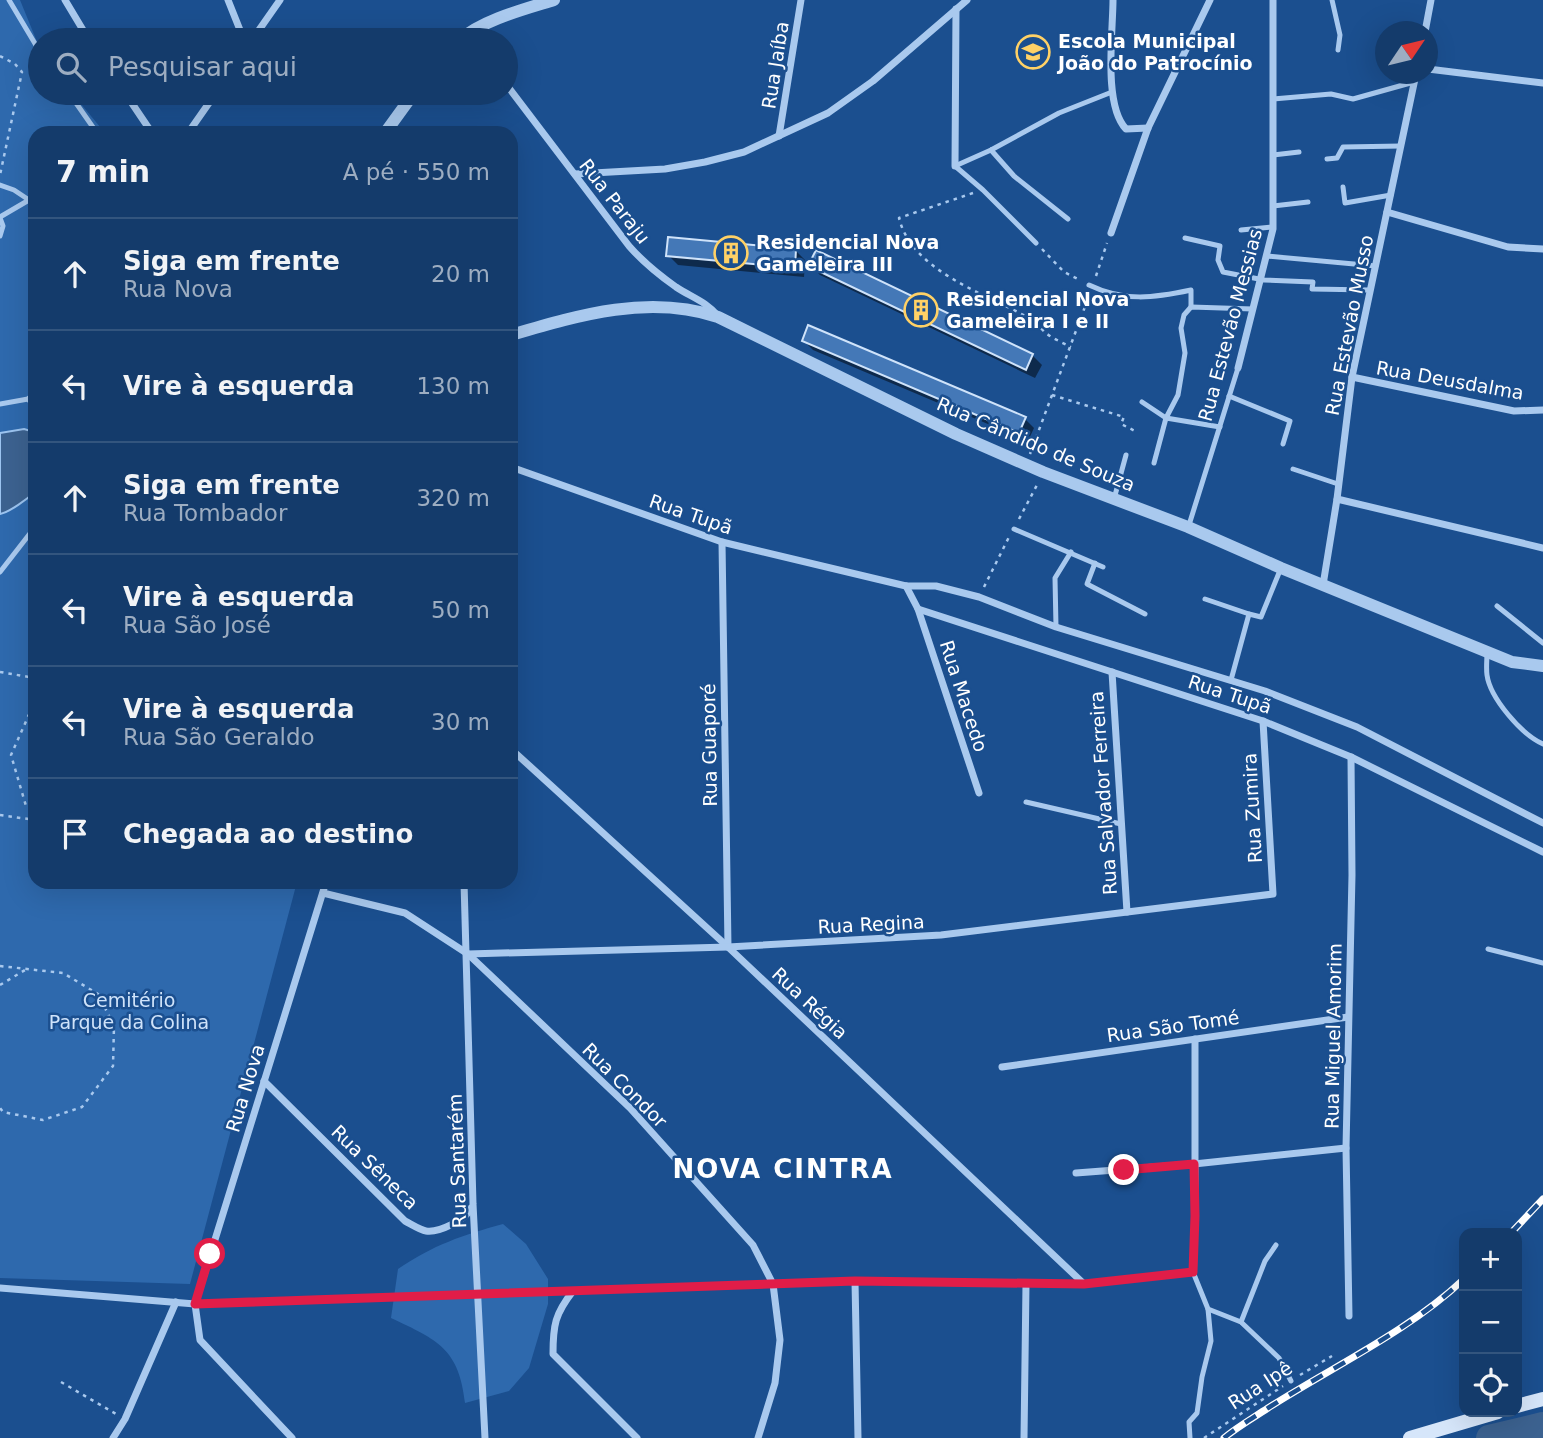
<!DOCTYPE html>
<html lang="pt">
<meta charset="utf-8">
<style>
body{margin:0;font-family:"DejaVu Sans",sans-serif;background:#1d4271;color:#f1f3f6}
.controls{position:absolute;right:21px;bottom:21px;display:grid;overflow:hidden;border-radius:14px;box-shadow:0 7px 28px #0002}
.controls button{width:63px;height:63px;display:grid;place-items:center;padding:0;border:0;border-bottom:2px solid #33557e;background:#143b6b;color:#f1f3f6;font:35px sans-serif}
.compass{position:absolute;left:1375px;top:21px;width:63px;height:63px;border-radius:50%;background:#143b6b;box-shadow:0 7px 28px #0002;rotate:55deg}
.stop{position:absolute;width:21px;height:21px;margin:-16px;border:5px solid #e11d48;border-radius:50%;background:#fff}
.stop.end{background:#e11d48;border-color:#fff;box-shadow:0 2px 7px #0008}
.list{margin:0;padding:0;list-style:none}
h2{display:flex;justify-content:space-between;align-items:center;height:91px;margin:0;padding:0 28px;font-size:30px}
h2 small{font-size:23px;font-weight:400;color:#9dadc1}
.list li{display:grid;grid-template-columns:46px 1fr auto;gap:21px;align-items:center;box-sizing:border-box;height:112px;padding:0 28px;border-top:2px solid #33557e}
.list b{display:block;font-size:26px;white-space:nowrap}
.list p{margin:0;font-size:23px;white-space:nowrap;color:#9dadc1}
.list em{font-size:23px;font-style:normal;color:#9dadc1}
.icon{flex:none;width:38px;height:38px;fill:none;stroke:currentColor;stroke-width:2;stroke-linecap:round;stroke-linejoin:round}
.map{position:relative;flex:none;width:1543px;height:1438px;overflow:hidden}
.search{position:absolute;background:#143b6b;box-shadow:0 7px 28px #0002;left:28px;top:28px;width:490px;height:77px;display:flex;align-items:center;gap:18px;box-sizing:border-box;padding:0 24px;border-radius:38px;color:#9dadc1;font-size:26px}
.panel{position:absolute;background:#143b6b;box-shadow:0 7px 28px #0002;left:28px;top:126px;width:490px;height:763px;border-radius:21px}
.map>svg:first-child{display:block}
.green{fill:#2e69ad}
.water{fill:#3c6290;stroke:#9cc4f0;stroke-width:2}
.shadow{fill:#0007}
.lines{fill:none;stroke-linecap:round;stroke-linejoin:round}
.river{stroke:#3c6290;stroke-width:26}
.building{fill:#4478b7;stroke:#cfe3fa;stroke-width:2}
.path{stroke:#a9c9ee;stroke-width:2.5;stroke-dasharray:3.5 5;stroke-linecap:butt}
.service{stroke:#a9c9ee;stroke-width:5}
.minor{stroke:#a9c9ee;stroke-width:7}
.tertiary{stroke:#a9c9ee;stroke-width:12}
.secondary{stroke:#d6e6fa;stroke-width:14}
.rail-casing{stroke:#fff;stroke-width:7}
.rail{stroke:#1b4f8f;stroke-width:4.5;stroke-dasharray:13;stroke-linecap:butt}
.route{stroke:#e11d48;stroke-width:9}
.labels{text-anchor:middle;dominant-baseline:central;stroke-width:5;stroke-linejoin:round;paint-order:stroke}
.poi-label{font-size:19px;font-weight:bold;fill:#fff;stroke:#1b4f8f;text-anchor:start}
.street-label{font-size:19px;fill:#fff;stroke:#1b4f8f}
.park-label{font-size:19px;fill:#cfe3fa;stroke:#1b4f8f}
.district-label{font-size:26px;font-weight:bold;letter-spacing:2px;fill:#fff;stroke:#1b4f8f}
</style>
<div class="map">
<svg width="1543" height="1438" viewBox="0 0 1543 1438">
<rect width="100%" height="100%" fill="#1b4f8f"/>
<!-- green -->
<g class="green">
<path d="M 0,0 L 20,0 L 40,49 L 40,93 L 72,93 L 105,133 L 35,133 L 35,882 L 297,882 L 190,1284 L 0,1278 Z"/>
<path d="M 503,1224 L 526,1244 L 548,1279 L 548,1304 L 529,1368 L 509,1391 L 465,1403 C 459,1349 438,1340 391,1318 L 398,1269 C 433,1245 463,1235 503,1224 Z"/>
</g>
<!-- water -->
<path class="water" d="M 24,429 L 31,431 L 35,437 L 35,492 C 27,499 10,512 0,514 L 0,433 Z"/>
<!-- shadow -->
<g class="shadow">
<path d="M 796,251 L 805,260 L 804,277 L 678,265 L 668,255 Z"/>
<path d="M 810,266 L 1032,355 L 1042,365 L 1035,378 L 820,275 Z"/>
<path d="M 804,341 L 1025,419 L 1034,428 L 1028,441 L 813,350 Z"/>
</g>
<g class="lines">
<!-- river -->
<path class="river" d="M 1489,1438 L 1543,1425"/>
</g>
<!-- building -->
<g class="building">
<path d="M 668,237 L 796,249 L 795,268 L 666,256 Z"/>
<path d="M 816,250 L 1033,354 L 1026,370 L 808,266 Z"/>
<path d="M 808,325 L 1026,417 L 1019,433 L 802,341 Z"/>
</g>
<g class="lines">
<!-- path -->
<g class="path">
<path d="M 0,56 L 15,64 L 22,72 L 0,175"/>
<path d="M 973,193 L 899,218 C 912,271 984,293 1027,317 C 1034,321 1040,328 1047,334 C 1054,339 1063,343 1071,347"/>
<path d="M 1042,249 L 1064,272 L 1080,280"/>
<path d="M 1096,276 L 1107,243"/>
<path d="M 1052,395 L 1124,417 L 1121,424 L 1135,431"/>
<path d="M 1030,454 L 1089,296"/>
<path d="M 1019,519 L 1037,485"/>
<path d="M 984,587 L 1009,537"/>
<path d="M 0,672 L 35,678"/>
<path d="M 35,708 L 31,710 L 11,755 L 26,806 L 35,813"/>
<path d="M 0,815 L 35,820"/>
<path d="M 0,966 L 63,973 L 98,994 L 114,1026 L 113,1066 L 82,1107 L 43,1120 L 3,1112 L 0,1108"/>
<path d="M 0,985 L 25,970"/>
<path d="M 1300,1375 L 1332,1356"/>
<path d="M 61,1382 L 116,1414"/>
<path d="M 1204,1438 L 1283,1386"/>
</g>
<!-- service -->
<g class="service">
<path d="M 9,0 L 40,52"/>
<path d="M 1332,0 L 1340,35 L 1338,50"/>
<path d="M 69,93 L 97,133"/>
<path d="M 1273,99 L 1331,94 L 1353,99 L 1414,82"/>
<path d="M 991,150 L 1014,176 L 1068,219"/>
<path d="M 1273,155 L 1299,152"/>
<path d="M 1327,159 L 1337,158 L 1343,147 L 1401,146"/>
<path d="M 0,185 L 14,190 L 35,204"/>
<path d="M 1343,187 L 1345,203 L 1391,195"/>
<path d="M 1273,206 L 1308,202"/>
<path d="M 0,217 L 29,200"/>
<path d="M 0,218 L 3,226 L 0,236"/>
<path d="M 1241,230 L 1273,227"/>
<path d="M 1185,238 L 1220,246 L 1218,260 L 1223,272 L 1264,280 L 1313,282 L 1312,289 L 1369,290"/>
<path d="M 1036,243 L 983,190 L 955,166 L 991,150 L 1059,113 L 1112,92"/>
<path d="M 1266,256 L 1376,266"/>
<path d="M 1089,285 C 1124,302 1154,298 1191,290 L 1191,307"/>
<path d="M 1229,396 L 1290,421 L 1283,444"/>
<path d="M 28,399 L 35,407"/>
<path d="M 1142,402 L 1166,418 L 1220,427"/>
<path d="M 0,404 L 28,399 L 35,392"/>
<path d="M 1154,463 L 1166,418 L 1178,395 L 1185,353 L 1181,328 L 1184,315 L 1191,307 L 1253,309"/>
<path d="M 1293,469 L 1338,484"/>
<path d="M 1114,499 L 1126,455"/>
<path d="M 1189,525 L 1238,368"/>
<path d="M 1014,529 L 1103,567"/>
<path d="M 1095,563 L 1087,584 L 1145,614"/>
<path d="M 0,572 L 35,527"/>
<path d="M 1205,599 L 1249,614"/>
<path d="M 1497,606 L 1543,643"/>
<path d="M 1056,627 L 1055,578 L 1071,552"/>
<path d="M 1487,652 C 1487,660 1486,668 1487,675 C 1490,698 1522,735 1543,744"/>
<path d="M 1231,680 L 1249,614 L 1261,617 L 1281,568"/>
<path d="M 1026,802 L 1121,824"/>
<path d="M 1488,949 L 1543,963"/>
<path d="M 1193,1272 L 1208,1309 L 1241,1322 L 1279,1358 L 1291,1381"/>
<path d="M 1241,1322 L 1265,1261 L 1276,1245"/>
<path d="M 1190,1438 L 1189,1422 L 1197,1413 L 1202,1377 L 1211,1341 L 1208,1309"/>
</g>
<!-- minor -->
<g class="minor">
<path d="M 65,0 L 89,40"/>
<path d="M 228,0 L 244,40"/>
<path d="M 1113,0 C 1113,32 1103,105 1126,129 L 1148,128"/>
<path d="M 1425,32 L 1431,0"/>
<path d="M 252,40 L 280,0"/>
<path d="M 1428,69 L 1543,83"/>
<path d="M 506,84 L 629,246 C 643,262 659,275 676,287 C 691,297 707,302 718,316"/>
<path d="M 125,93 L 152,133"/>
<path d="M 188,133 L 216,93"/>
<path d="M 779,136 L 801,0"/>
<path d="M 955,166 L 956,9"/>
<path d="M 575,174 L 665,169 L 705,162 L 744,152 L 828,113 L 873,81 L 967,0"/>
<path d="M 1387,212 L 1508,247 L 1543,249"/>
<path d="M 1111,233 L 1148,128 L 1210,0"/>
<path d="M 1238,368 L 1273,229 L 1273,0"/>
<path d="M 1352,377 L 1514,411 L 1543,410"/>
<path d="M 511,467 L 722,542 L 906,586 L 936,586 L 979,597 L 1056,627 L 1265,691 L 1357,727 L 1543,823"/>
<path d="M 1337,499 L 1543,548"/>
<path d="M 722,542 L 728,947"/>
<path d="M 1323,585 L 1337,499 L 1352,377 L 1416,74"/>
<path d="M 906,586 L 918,609 L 1263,721 L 1351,757 L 1543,852"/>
<path d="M 918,609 L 979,793"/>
<path d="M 1112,672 L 1127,912"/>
<path d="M 511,749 L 728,947 L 1083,1283"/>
<path d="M 464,882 L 473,1204 L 485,1438"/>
<path d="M 323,893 L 405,913 L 468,954 L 630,1108 L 753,1245 L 773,1284 L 780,1340 L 775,1383 L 758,1438"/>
<path d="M 468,954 L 728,947 L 941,935 L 1273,894 L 1263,721"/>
<path d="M 1002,1067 L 1348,1017"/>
<path d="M 264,1081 L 405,1221 C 411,1224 420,1230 426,1231 C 439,1233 467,1219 471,1208"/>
<path d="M 1076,1173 L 1194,1164 L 1346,1148"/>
<path d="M 855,1281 L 858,1438"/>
<path d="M 0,1288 L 195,1304 L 855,1281 L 1084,1284 L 1193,1272 L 1195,1216 L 1195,1039"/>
<path d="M 573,1291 C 555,1314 553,1325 553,1354 L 637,1438"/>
<path d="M 1349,1316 L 1346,1148 L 1352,875 L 1351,757"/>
<path d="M 113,1438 L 125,1419 L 176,1302"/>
<path d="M 292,1438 L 200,1340 L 195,1304 L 326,882"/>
<path d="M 1024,1438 L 1026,1284"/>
</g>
<!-- tertiary -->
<g class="tertiary">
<path d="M 460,40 C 482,20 525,9 554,0"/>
<path d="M 385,133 L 414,93"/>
<path d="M 511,335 C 579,315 649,294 718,317 L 956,434 L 1043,472 L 1188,527 L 1281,568 L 1512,662 L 1543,666"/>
</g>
<!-- secondary -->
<g class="secondary">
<path d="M 1517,1406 L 1543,1399"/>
<path d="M 1410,1438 L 1498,1412"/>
</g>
<defs>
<g id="rail">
<path d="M 1511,1233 L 1543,1199"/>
<path d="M 1224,1438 C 1237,1427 1253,1418 1268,1408 C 1332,1367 1409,1331 1464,1279"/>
</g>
</defs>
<!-- rail casing -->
<use href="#rail" class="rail-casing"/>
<!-- rail -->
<use href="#rail" class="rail"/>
</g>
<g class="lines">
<!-- route -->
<path class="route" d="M 210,1254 L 195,1304 L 855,1281 L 1084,1284 L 1193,1272 L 1195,1216 L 1194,1164 L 1124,1170"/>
</g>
<!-- icons -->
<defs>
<symbol id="school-ring" viewBox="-11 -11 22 22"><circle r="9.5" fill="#1b4f8f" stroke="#ffd166" stroke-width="1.5"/><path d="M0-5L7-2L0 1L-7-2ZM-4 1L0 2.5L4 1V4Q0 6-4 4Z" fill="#ffd166"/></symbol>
<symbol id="building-ring" viewBox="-11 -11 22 22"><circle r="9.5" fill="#1b4f8f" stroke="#ffd166" stroke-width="1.5"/><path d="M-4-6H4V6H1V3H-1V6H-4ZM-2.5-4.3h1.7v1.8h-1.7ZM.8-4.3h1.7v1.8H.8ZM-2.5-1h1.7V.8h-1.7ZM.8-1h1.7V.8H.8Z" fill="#ffd166"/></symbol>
</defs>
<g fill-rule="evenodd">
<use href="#school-ring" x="1014" y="33" width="38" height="38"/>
<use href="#building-ring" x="712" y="234" width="38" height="38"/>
<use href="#building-ring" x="902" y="291" width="38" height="38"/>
</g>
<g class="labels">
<!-- poi labels -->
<g class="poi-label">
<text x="1058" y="41">Escola Municipal<tspan x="1058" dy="22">João do Patrocínio</tspan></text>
<text x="756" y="242">Residencial Nova<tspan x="756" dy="22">Gameleira III</tspan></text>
<text x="946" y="299">Residencial Nova<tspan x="946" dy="22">Gameleira I e II</tspan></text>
</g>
<!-- street labels -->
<g class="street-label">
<text transform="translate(775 65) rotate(-81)">Rua Jaíba</text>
<text transform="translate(615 201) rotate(52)">Rua Paraju</text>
<text transform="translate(1230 325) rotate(-75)">Rua Estevão Messias</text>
<text transform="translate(1349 325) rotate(-79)">Rua Estevão Musso</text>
<text transform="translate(1450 380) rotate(10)">Rua Deusdalma</text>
<text transform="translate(1036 444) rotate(23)">Rua Cândido de Souza</text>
<text transform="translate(691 514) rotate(19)">Rua Tupã</text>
<text transform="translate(1230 694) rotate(18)">Rua Tupã</text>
<text transform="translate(964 696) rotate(72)">Rua Macedo</text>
<text transform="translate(709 745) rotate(-91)">Rua Guaporé</text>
<text transform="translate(1103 793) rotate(-94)">Rua Salvador Ferreira</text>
<text transform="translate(1252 808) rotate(-93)">Rua Zumira</text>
<text transform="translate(871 924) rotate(-3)">Rua Regina</text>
<text transform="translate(810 1003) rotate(43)">Rua Régia</text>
<text transform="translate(1173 1026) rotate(-8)">Rua São Tomé</text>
<text transform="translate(1333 1036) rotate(-89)">Rua Miguel Amorim</text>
<text transform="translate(625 1085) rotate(45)">Rua Condor</text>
<text transform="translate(245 1088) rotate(-73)">Rua Nova</text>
<text transform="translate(457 1161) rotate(-92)">Rua Santarém</text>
<text transform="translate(375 1167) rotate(44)">Rua Sêneca</text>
<text transform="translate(1260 1385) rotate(-33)">Rua Ipê</text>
</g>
<!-- park labels -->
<g class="park-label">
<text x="129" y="1000">Cemitério<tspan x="129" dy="22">Parque da Colina</tspan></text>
</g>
<!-- district labels -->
<g class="district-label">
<text x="783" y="1169">NOVA CINTRA</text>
</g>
</g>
</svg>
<div class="controls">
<button>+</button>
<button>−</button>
<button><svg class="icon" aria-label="locate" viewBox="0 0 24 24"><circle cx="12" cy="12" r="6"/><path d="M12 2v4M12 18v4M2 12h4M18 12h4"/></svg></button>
</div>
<svg class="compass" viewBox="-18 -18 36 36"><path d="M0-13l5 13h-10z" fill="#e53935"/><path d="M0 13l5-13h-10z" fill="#9dadc1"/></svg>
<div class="stop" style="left:210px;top:1254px"></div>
<div class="stop end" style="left:1124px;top:1170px"></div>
<div class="search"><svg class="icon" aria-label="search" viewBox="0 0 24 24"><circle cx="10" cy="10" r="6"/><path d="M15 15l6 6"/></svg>Pesquisar aqui</div>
<section class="panel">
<h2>7 min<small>A pé · 550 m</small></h2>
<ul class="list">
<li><svg class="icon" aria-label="ahead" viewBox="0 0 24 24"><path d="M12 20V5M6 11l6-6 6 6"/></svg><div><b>Siga em frente</b><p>Rua Nova</p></div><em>20 m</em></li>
<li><svg class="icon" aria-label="left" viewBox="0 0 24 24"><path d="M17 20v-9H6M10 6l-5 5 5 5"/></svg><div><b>Vire à esquerda</b></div><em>130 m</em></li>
<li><svg class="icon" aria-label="ahead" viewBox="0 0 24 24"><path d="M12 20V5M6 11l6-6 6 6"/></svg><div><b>Siga em frente</b><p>Rua Tombador</p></div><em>320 m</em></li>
<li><svg class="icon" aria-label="left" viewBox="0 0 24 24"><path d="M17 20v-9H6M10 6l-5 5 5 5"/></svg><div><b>Vire à esquerda</b><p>Rua São José</p></div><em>50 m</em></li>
<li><svg class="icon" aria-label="left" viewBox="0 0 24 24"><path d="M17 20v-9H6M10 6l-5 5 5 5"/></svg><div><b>Vire à esquerda</b><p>Rua São Geraldo</p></div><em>30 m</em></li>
<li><svg class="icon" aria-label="arrive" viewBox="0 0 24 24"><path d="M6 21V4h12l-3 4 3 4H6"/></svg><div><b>Chegada ao destino</b></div></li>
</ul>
</section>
</div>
